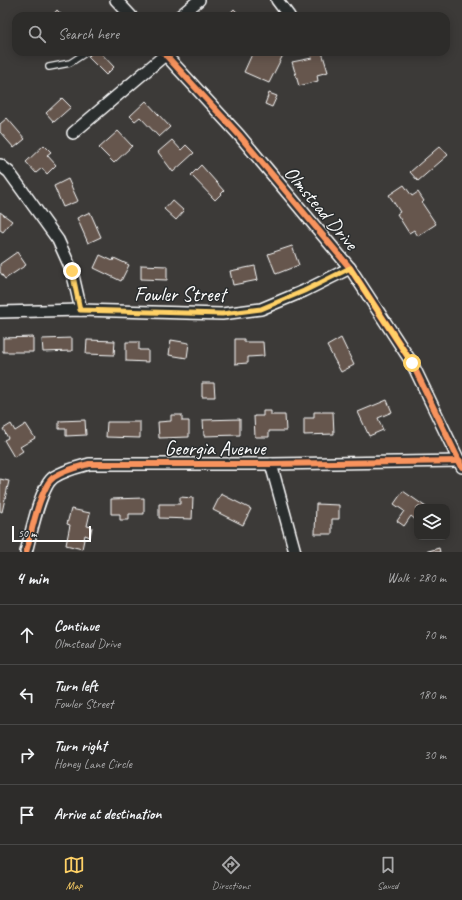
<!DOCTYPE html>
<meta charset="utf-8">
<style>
body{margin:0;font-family:Caveat,sans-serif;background:#353432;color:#f1f3f6}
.controls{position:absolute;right:12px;bottom:12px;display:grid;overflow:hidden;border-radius:8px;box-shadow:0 2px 10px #0003}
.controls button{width:36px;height:36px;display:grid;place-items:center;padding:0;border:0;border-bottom:1px solid #484847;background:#2d2c2a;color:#f1f3f6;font:20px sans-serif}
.scale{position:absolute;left:12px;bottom:10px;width:79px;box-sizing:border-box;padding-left:4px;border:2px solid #fff;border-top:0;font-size:11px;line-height:14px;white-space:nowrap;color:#fff;-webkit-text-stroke:3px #2a2d2e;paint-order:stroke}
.stop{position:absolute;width:12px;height:12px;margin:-9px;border:3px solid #ffd166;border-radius:50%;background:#fff}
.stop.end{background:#ffd166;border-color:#fff;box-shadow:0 1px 4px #0008}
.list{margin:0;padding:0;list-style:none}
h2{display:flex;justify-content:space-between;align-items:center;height:52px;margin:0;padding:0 16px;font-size:17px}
h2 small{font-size:13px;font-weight:400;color:#a7a7a8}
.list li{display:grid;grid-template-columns:26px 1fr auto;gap:12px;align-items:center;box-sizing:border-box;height:60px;padding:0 16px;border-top:1px solid #484847}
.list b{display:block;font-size:15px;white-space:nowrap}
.list p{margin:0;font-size:13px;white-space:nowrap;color:#a7a7a8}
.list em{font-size:13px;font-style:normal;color:#a7a7a8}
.icon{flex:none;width:22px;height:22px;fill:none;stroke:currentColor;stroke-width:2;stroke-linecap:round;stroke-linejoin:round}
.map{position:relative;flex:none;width:462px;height:552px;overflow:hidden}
.search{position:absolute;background:#2d2c2a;box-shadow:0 2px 10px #0003;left:12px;right:12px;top:12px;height:44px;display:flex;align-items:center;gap:10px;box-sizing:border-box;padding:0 14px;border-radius:12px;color:#a7a7a8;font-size:15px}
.sheet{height:292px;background:#2d2c2a}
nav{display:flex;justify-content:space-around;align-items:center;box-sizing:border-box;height:56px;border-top:1px solid #484847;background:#2d2c2a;font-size:11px;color:#a7a7a8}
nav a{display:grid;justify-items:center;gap:2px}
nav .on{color:#ffd166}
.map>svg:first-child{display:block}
.building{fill:#66574e;stroke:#fff}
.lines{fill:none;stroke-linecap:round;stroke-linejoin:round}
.lane-casing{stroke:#fff;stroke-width:8}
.street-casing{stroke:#fff;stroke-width:14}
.lane{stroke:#2a2d2e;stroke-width:5.5}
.street{stroke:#2a2d2e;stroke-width:11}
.cycleway-casing{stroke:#2a2d2e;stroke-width:8}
.cycleway{stroke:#f8935d;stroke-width:6}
.route{stroke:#ffd166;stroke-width:5}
.labels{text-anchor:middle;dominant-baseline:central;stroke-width:3;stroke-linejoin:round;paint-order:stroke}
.street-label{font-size:20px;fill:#fff;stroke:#2a2d2e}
</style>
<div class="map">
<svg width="462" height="552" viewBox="0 0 462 552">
<rect width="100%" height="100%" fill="#3c3a38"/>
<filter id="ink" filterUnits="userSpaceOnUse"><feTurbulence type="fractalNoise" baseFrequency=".025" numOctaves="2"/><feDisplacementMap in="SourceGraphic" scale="8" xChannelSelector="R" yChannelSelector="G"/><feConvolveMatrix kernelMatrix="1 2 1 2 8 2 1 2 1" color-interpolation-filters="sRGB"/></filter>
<g filter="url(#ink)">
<!-- building -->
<g class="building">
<path d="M 234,9 L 241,16 L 227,16 Z"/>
<path d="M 57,10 L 63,16 L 52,16 Z"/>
<path d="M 93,52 L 100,52 L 114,67 L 106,75 L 88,57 Z"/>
<path d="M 253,52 L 263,52 L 270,55 L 272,52 L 276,52 L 283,55 L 269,83 L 244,72 Z"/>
<path d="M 314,52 L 322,52 L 328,72 L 317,75 L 318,81 L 299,86 L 292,62 L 312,58 L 310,53 Z"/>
<path d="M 269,93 L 277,96 L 272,107 L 265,104 Z"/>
<path d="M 62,98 L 71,107 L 54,122 L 46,113 Z"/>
<path d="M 146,101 L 170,127 L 159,137 L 140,117 L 135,121 L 130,116 Z"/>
<path d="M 7,118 L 25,139 L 14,148 L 0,132 L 0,124 Z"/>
<path d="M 118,131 L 132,146 L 114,163 L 99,148 Z"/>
<path d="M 172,140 L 181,150 L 186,145 L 194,153 L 173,172 L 158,152 Z"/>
<path d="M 44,145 L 51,152 L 47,155 L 56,165 L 47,174 L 42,168 L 36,173 L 26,162 Z"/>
<path d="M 440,146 L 448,155 L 418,181 L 410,172 Z"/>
<path d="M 201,165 L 224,191 L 215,200 L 191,175 Z"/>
<path d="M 68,179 L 78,201 L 63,207 L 54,186 Z"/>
<path d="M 404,185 L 412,196 L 418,192 L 424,201 L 422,203 L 436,224 L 418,236 L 414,230 L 409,233 L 397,214 L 400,212 L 389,195 Z"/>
<path d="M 172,200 L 184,211 L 176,220 L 164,209 Z"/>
<path d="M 0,212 L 12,221 L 3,232 L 0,230 Z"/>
<path d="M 90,212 L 101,237 L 88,243 L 77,218 Z"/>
<path d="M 292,246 L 299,265 L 276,274 L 268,254 Z"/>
<path d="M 17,252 L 26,265 L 5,279 L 0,272 L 0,264 Z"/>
<path d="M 100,255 L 113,261 L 114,258 L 129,265 L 121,281 L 94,268 Z"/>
<path d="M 141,265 L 167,266 L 167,280 L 141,279 Z"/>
<path d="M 255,266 L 258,280 L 233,285 L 230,271 Z"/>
<path d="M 33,337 L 33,352 L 3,352 L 3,338 Z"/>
<path d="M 72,338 L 72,351 L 43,352 L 42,339 Z"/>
<path d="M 341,338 L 354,365 L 341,372 L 327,346 Z"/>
<path d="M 235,339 L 244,339 L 244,342 L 263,342 L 264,356 L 248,357 L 248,363 L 235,364 Z"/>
<path d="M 87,340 L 115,341 L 114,355 L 86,354 Z"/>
<path d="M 171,340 L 189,343 L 187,358 L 169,355 Z"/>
<path d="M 126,342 L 139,342 L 139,350 L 148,350 L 148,362 L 126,361 Z"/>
<path d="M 202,383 L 214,383 L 215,397 L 202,397 Z"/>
<path d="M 387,400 L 392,412 L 378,418 L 383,430 L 369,436 L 358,412 Z"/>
<path d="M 263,411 L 271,411 L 271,415 L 285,415 L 286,431 L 269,431 L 269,437 L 255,437 L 254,416 L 263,416 Z"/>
<path d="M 314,412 L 333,412 L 334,434 L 304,435 L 304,418 L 314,418 Z"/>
<path d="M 171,415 L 182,415 L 182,421 L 189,421 L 189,437 L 159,438 L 158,422 L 171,421 Z"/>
<path d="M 240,419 L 240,435 L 204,436 L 203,420 Z"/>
<path d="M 85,420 L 86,435 L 66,436 L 66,429 L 59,429 L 59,421 Z"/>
<path d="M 107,422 L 140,422 L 140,438 L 106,437 Z"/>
<path d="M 11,424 L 15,431 L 26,424 L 35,438 L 20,447 L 23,451 L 14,457 L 4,440 L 8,438 L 3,429 Z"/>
<path d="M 0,479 L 9,481 L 2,512 L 0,511 Z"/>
<path d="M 403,491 L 426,507 L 417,507 L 417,521 L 411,516 L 404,526 L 397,521 L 404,511 L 394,504 Z"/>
<path d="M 221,494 L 251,509 L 243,525 L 213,510 Z"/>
<path d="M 180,497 L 193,498 L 192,519 L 159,518 L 159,504 L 180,504 Z"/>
<path d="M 144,498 L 144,514 L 129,514 L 129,520 L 120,520 L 120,514 L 111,514 L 111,499 Z"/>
<path d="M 316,504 L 339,505 L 339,519 L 332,519 L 332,534 L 315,534 Z"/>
<path d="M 71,509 L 90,513 L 87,526 L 92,527 L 90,537 L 85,535 L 82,549 L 66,545 L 70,525 L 67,524 Z"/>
<path d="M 439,548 L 440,552 L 425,552 Z"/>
</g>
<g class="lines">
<defs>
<path id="lane" d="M 49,67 L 70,63 L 87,52"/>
<g id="street">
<path d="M 116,0 L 131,16"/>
<path d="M 277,0 L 289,16"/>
<path d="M 180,16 L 199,0"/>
<path d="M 163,52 L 239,135 L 350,268 L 412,363 L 462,467"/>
<path d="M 73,133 L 165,55"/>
<path d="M 0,165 L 9,172 L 58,240 L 72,271 L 81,310"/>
<path d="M 0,312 L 81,310 L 222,314 L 261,309 L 304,291 L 350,268"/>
<path d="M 271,464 L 295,552"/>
<path d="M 26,552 C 31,535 40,486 54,477 C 65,470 78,467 89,464 L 271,464 L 460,461"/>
</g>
</defs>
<!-- lane casing -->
<use href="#lane" class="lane-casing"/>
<!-- street casing -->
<use href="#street" class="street-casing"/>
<!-- lane -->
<use href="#lane" class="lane"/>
<!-- street -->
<use href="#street" class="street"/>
<defs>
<g id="cycleway">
<path d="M 163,52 L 239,135 L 350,268 L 412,363 L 462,467"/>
<path d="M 26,552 C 31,535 40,486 54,477 C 65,470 78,467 89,464 L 271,464 L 460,461"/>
</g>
</defs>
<!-- cycleway casing -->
<use href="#cycleway" class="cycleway-casing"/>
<!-- cycleway -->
<use href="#cycleway" class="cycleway"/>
</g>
</g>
<g class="lines" filter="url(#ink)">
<!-- route -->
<path class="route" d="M 72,271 L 80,310 L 222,314 L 261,309 L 304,291 L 350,268 L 412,363"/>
</g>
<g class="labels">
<!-- street labels -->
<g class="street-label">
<text transform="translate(321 208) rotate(50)">Olmstead Drive</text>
<text x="180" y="294">Fowler Street</text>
<text x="215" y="448">Georgia Avenue</text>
</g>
</g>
</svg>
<div class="controls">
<button><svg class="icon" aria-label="layers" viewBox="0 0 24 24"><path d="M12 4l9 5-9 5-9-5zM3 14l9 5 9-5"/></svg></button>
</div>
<div class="scale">50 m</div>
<div class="stop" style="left:412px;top:363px"></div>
<div class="stop end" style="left:72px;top:271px"></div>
<div class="search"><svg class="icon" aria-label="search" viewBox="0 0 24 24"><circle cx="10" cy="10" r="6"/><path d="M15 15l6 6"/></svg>Search here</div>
</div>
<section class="sheet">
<h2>4 min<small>Walk · 280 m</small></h2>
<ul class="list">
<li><svg class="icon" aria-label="ahead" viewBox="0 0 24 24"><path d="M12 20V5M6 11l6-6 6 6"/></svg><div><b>Continue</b><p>Olmstead Drive</p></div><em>70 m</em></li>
<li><svg class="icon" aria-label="left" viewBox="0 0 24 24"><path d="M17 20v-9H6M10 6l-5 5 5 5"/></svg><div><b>Turn left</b><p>Fowler Street</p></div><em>180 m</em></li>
<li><svg class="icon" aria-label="right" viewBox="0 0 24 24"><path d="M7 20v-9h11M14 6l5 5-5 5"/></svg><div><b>Turn right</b><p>Honey Lane Circle</p></div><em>30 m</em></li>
<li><svg class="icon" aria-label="arrive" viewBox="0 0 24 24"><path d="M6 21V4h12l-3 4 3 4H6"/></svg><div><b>Arrive at destination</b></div></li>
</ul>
</section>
<nav>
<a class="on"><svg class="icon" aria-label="map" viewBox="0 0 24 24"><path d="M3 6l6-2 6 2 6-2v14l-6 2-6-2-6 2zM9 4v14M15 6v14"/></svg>Map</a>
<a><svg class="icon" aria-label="directions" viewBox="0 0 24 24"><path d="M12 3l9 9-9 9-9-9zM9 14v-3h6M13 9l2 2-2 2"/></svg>Directions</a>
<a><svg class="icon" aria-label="saved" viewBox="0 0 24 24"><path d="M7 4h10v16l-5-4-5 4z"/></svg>Saved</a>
</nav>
